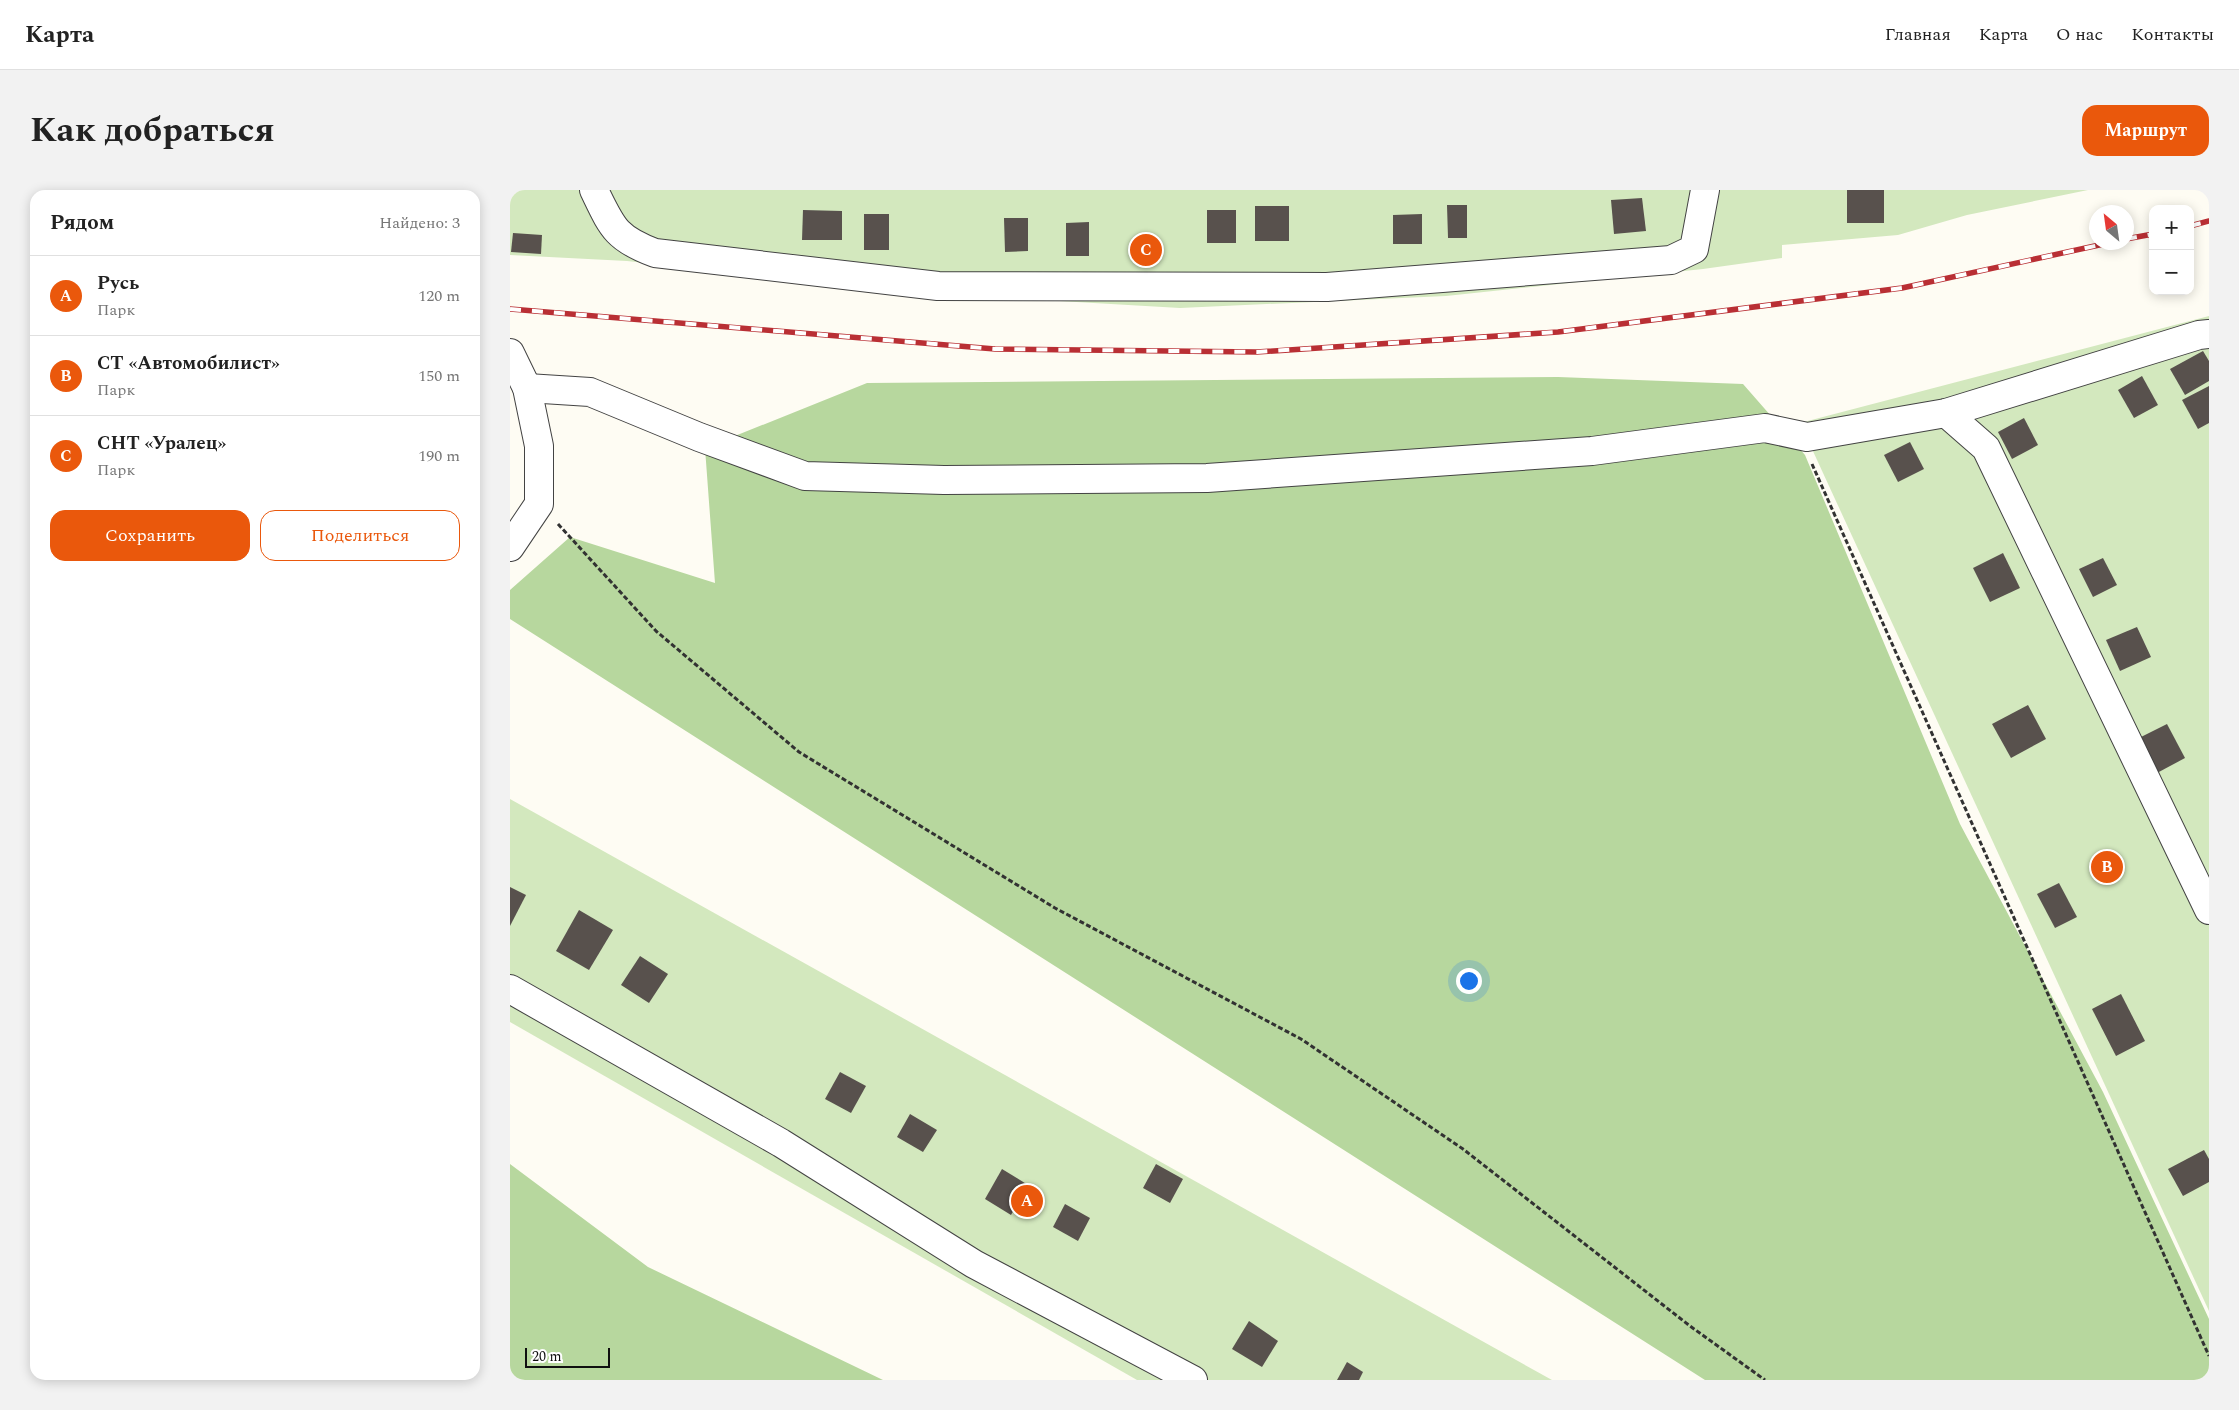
<!DOCTYPE html>
<html lang="ru">
<meta charset="utf-8">
<style>
body{margin:0;font-family:Spectral,serif;background:#f2f2f2;color:#222}
.controls{position:absolute;right:15px;top:15px;display:grid;overflow:hidden;border-radius:10px;box-shadow:0 2px 12px #0003}
.controls button{width:45px;height:45px;display:grid;place-items:center;padding:0;border:0;border-bottom:1px solid #e0e0e0;background:#fff;color:#222;font:25px sans-serif}
.compass{position:absolute;left:1579px;top:15px;width:45px;height:45px;border-radius:50%;background:#fff;box-shadow:0 2px 12px #0003;rotate:331deg}
.scale{position:absolute;left:15px;bottom:12px;width:85px;box-sizing:border-box;padding-left:5px;border:2px solid #101010;border-top:0;font-size:14px;line-height:18px;white-space:nowrap;color:#101010;-webkit-text-stroke:4px #fff;paint-order:stroke}
.you{position:absolute;left:958px;top:790px;width:18px;height:18px;margin:-12px;border:4px solid #fff;border-radius:50%;background:#1a73e8;box-shadow:0 0 0 8px #1a73e833}
.badge{display:grid;place-items:center;width:32px;height:32px;border-radius:50%;background:#ea580c;color:#fff;font-size:16px;font-weight:700}
.pin{position:absolute;translate:-50% -50%;border:2px solid #fff;box-shadow:0 1px 5px #0006}
.list{margin:0;padding:0;list-style:none}
h2{display:flex;justify-content:space-between;align-items:center;height:65px;margin:0;padding:0 20px;font-size:21px}
h2 small{font-size:16px;font-weight:400;color:#767676}
.list li{display:grid;grid-template-columns:32px 1fr auto;gap:15px;align-items:center;box-sizing:border-box;height:80px;padding:0 20px;border-top:1px solid #e0e0e0}
.list b{display:block;font-size:19px;white-space:nowrap}
.list p{margin:0;font-size:16px;white-space:nowrap;color:#767676}
.list em{font-size:16px;font-style:normal;color:#767676}
.actions{display:flex;gap:10px;padding:15px 20px}
.actions a{flex:1;padding:11px 0;border:1px solid #ea580c;border-radius:15px;text-align:center;font-size:18px;color:#ea580c}
.actions .main{background:#ea580c;color:#fff}
.map{position:relative;flex:none;width:1699px;height:1190px;overflow:hidden;border-radius:15px}
header{display:flex;align-items:center;gap:30px;box-sizing:border-box;height:70px;padding:0 25px;background:#fff;border-bottom:1px solid #e0e0e0}
header strong{font-size:24px}
nav{display:flex;gap:28px;margin-inline-start:auto;font-size:18px}
.intro{display:flex;align-items:center;justify-content:space-between;box-sizing:border-box;height:120px;padding:0 30px}
h1{margin:0;font-size:35px}
.button{padding:12px 22px;border-radius:15px;background:#ea580c;color:#fff;font-size:18px;font-weight:700}
main{display:flex;gap:30px;padding:0 30px}
aside{flex:1;background:#fff;border-radius:15px;box-shadow:0 2px 12px #0003}
.map>svg:first-child{display:block}
.green{fill:#d3e8be}
.forest{fill:#b7d79e}
.building{fill:#58514d}
.lines{fill:none;stroke-linecap:round;stroke-linejoin:round}
.minor-casing{stroke:#434343;stroke-width:30}
.path{stroke:#323232;stroke-width:3;stroke-dasharray:5 2.5;stroke-linecap:butt}
.minor{stroke:#fff;stroke-width:28}
.rail-casing{stroke:#b92f34;stroke-width:5.5}
.rail{stroke:#fff;stroke-width:4;stroke-dasharray:11;stroke-linecap:butt}
</style>
<header>
<strong>Карта</strong>
<nav><a>Главная</a><a>Карта</a><a>О нас</a><a>Контакты</a></nav>
</header>
<div class="intro"><h1>Как добраться</h1><a class="button">Маршрут</a></div>
<main>
<aside>
<h2>Рядом<small>Найдено: 3</small></h2>
<ul class="list">
<li><span class="badge">A</span><div><b>Русь</b><p>Парк</p></div><em>120 m</em></li>
<li><span class="badge">B</span><div><b>СТ «Автомобилист»</b><p>Парк</p></div><em>150 m</em></li>
<li><span class="badge">C</span><div><b>СНТ «Уралец»</b><p>Парк</p></div><em>190 m</em></li>
</ul>
<div class="actions"><a class="main">Сохранить</a><a>Поделиться</a></div>
</aside>
<div class="map">
<svg width="1699" height="1190" viewBox="0 0 1699 1190">
<rect width="100%" height="100%" fill="#fefcf3"/>
<!-- green -->
<g class="green">
<path d="M 0,0 L 1578,0 L 1457,25 L 1388,45 L 1272,55 L 1272,68 L 1193,79 L 936,106 L 670,118 L 395,102 L 117,71 L 0,65 Z"/>
<path d="M 1699,126 L 1699,1121 L 1290,233 Z"/>
<path d="M 0,609 L 1042,1190 L 627,1190 L 0,832 Z"/>
</g>
<!-- forest -->
<g class="forest">
<path d="M 1048,187 L 1233,194 L 1295,265 L 1450,634 L 1593,902 L 1699,1129 L 1699,1190 L 1195,1190 L 0,429 L 0,400 L 60,347 L 205,393 L 195,258 L 357,193 Z"/>
<path d="M 0,974 L 138,1077 L 373,1190 L 0,1190 Z"/>
</g>
<!-- building -->
<g class="building">
<rect x="1337" y="0" width="37" height="33"/>
<path d="M 1132,8 L 1136,41 L 1104,44 L 1101,10 Z"/>
<path d="M 937,15 L 957,15 L 957,48 L 938,48 Z"/>
<rect x="745" y="16" width="34" height="35"/>
<path d="M 293,20 L 332,21 L 332,50 L 292,50 Z"/>
<rect x="697" y="20" width="29" height="33"/>
<rect x="354" y="24" width="25" height="36"/>
<path d="M 912,24 L 912,54 L 883,54 L 883,25 Z"/>
<path d="M 494,28 L 518,28 L 518,61 L 495,62 Z"/>
<path d="M 579,32 L 579,66 L 556,66 L 556,33 Z"/>
<path d="M 3,43 L 32,45 L 31,64 L 1,62 Z"/>
<path d="M 1693,161 L 1699,171 L 1699,191 L 1675,205 L 1660,179 Z"/>
<path d="M 1632,186 L 1648,215 L 1624,228 L 1608,200 Z"/>
<path d="M 1699,196 L 1699,233 L 1688,239 L 1672,210 Z"/>
<path d="M 1514,228 L 1528,255 L 1502,269 L 1488,242 Z"/>
<path d="M 1400,252 L 1414,279 L 1388,292 L 1374,265 Z"/>
<path d="M 1493,363 L 1510,398 L 1480,412 L 1463,378 Z"/>
<path d="M 1593,368 L 1607,395 L 1583,407 L 1569,379 Z"/>
<path d="M 1627,437 L 1641,467 L 1610,481 L 1596,450 Z"/>
<path d="M 1518,515 L 1536,549 L 1501,568 L 1482,534 Z"/>
<path d="M 1657,534 L 1675,568 L 1647,583 L 1629,548 Z"/>
<path d="M 1549,693 L 1567,727 L 1545,738 L 1527,704 Z"/>
<path d="M 0,697 L 16,705 L 0,736 Z"/>
<path d="M 69,720 L 103,740 L 79,780 L 46,761 Z"/>
<path d="M 130,766 L 158,784 L 139,813 L 111,795 Z"/>
<path d="M 1611,804 L 1635,851 L 1606,866 L 1582,819 Z"/>
<path d="M 330,882 L 356,896 L 341,923 L 315,909 Z"/>
<path d="M 400,924 L 427,940 L 413,962 L 387,947 Z"/>
<path d="M 1694,960 L 1699,969 L 1699,992 L 1673,1006 L 1658,979 Z"/>
<path d="M 646,974 L 673,989 L 660,1013 L 633,998 Z"/>
<path d="M 492,979 L 518,995 L 501,1025 L 475,1009 Z"/>
<path d="M 555,1014 L 580,1028 L 568,1051 L 543,1037 Z"/>
<path d="M 739,1131 L 768,1151 L 752,1177 L 722,1159 Z"/>
<path d="M 837,1172 L 853,1182 L 849,1190 L 827,1190 Z"/>
</g>
<g class="lines">
<defs>
<g id="minor">
<path d="M 84,0 C 102,37 105,48 145,63 L 428,96 L 817,97 L 1161,70 L 1184,59 L 1195,0"/>
<path d="M 0,163 L 17,198 L 29,256 L 29,314 L 0,357"/>
<path d="M 17,198 L 80,202 L 189,247 L 295,286 L 434,290 L 697,288 L 1082,261 L 1255,238 L 1297,247 L 1436,223 L 1689,145 L 1699,144"/>
<path d="M 1436,223 L 1476,258 L 1699,720"/>
<path d="M 0,799 L 271,953 L 464,1074 L 683,1190"/>
</g>
</defs>
<!-- minor casing -->
<use href="#minor" class="minor-casing"/>
<!-- path -->
<g class="path">
<path d="M 1302,274 L 1699,1166"/>
<path d="M 48,334 L 146,441 L 289,562 L 545,718 L 791,849 L 953,959 L 1180,1136 L 1255,1190"/>
</g>
<!-- minor -->
<use href="#minor" class="minor"/>
<defs>
<g id="rail">
<path d="M 1680,36 L 1699,31"/>
<path d="M 1616,49 L 1643,44"/>
<path d="M 0,119 L 485,159 L 747,162 L 1048,142 L 1392,98 L 1603,52"/>
</g>
</defs>
<!-- rail casing -->
<use href="#rail" class="rail-casing"/>
<!-- rail -->
<use href="#rail" class="rail"/>
</g>
</svg>
<div class="controls">
<button>+</button>
<button>−</button>
</div>
<svg class="compass" viewBox="-18 -18 36 36"><path d="M0-13l5 13h-10z" fill="#e53935"/><path d="M0 13l5-13h-10z" fill="#767676"/></svg>
<div class="scale">20 m</div>
<div class="you"></div>
<div class="pin badge" style="left:517px;top:1011px">A</div>
<div class="pin badge" style="left:1597px;top:677px">B</div>
<div class="pin badge" style="left:636px;top:60px">C</div>
</div>
</main>
